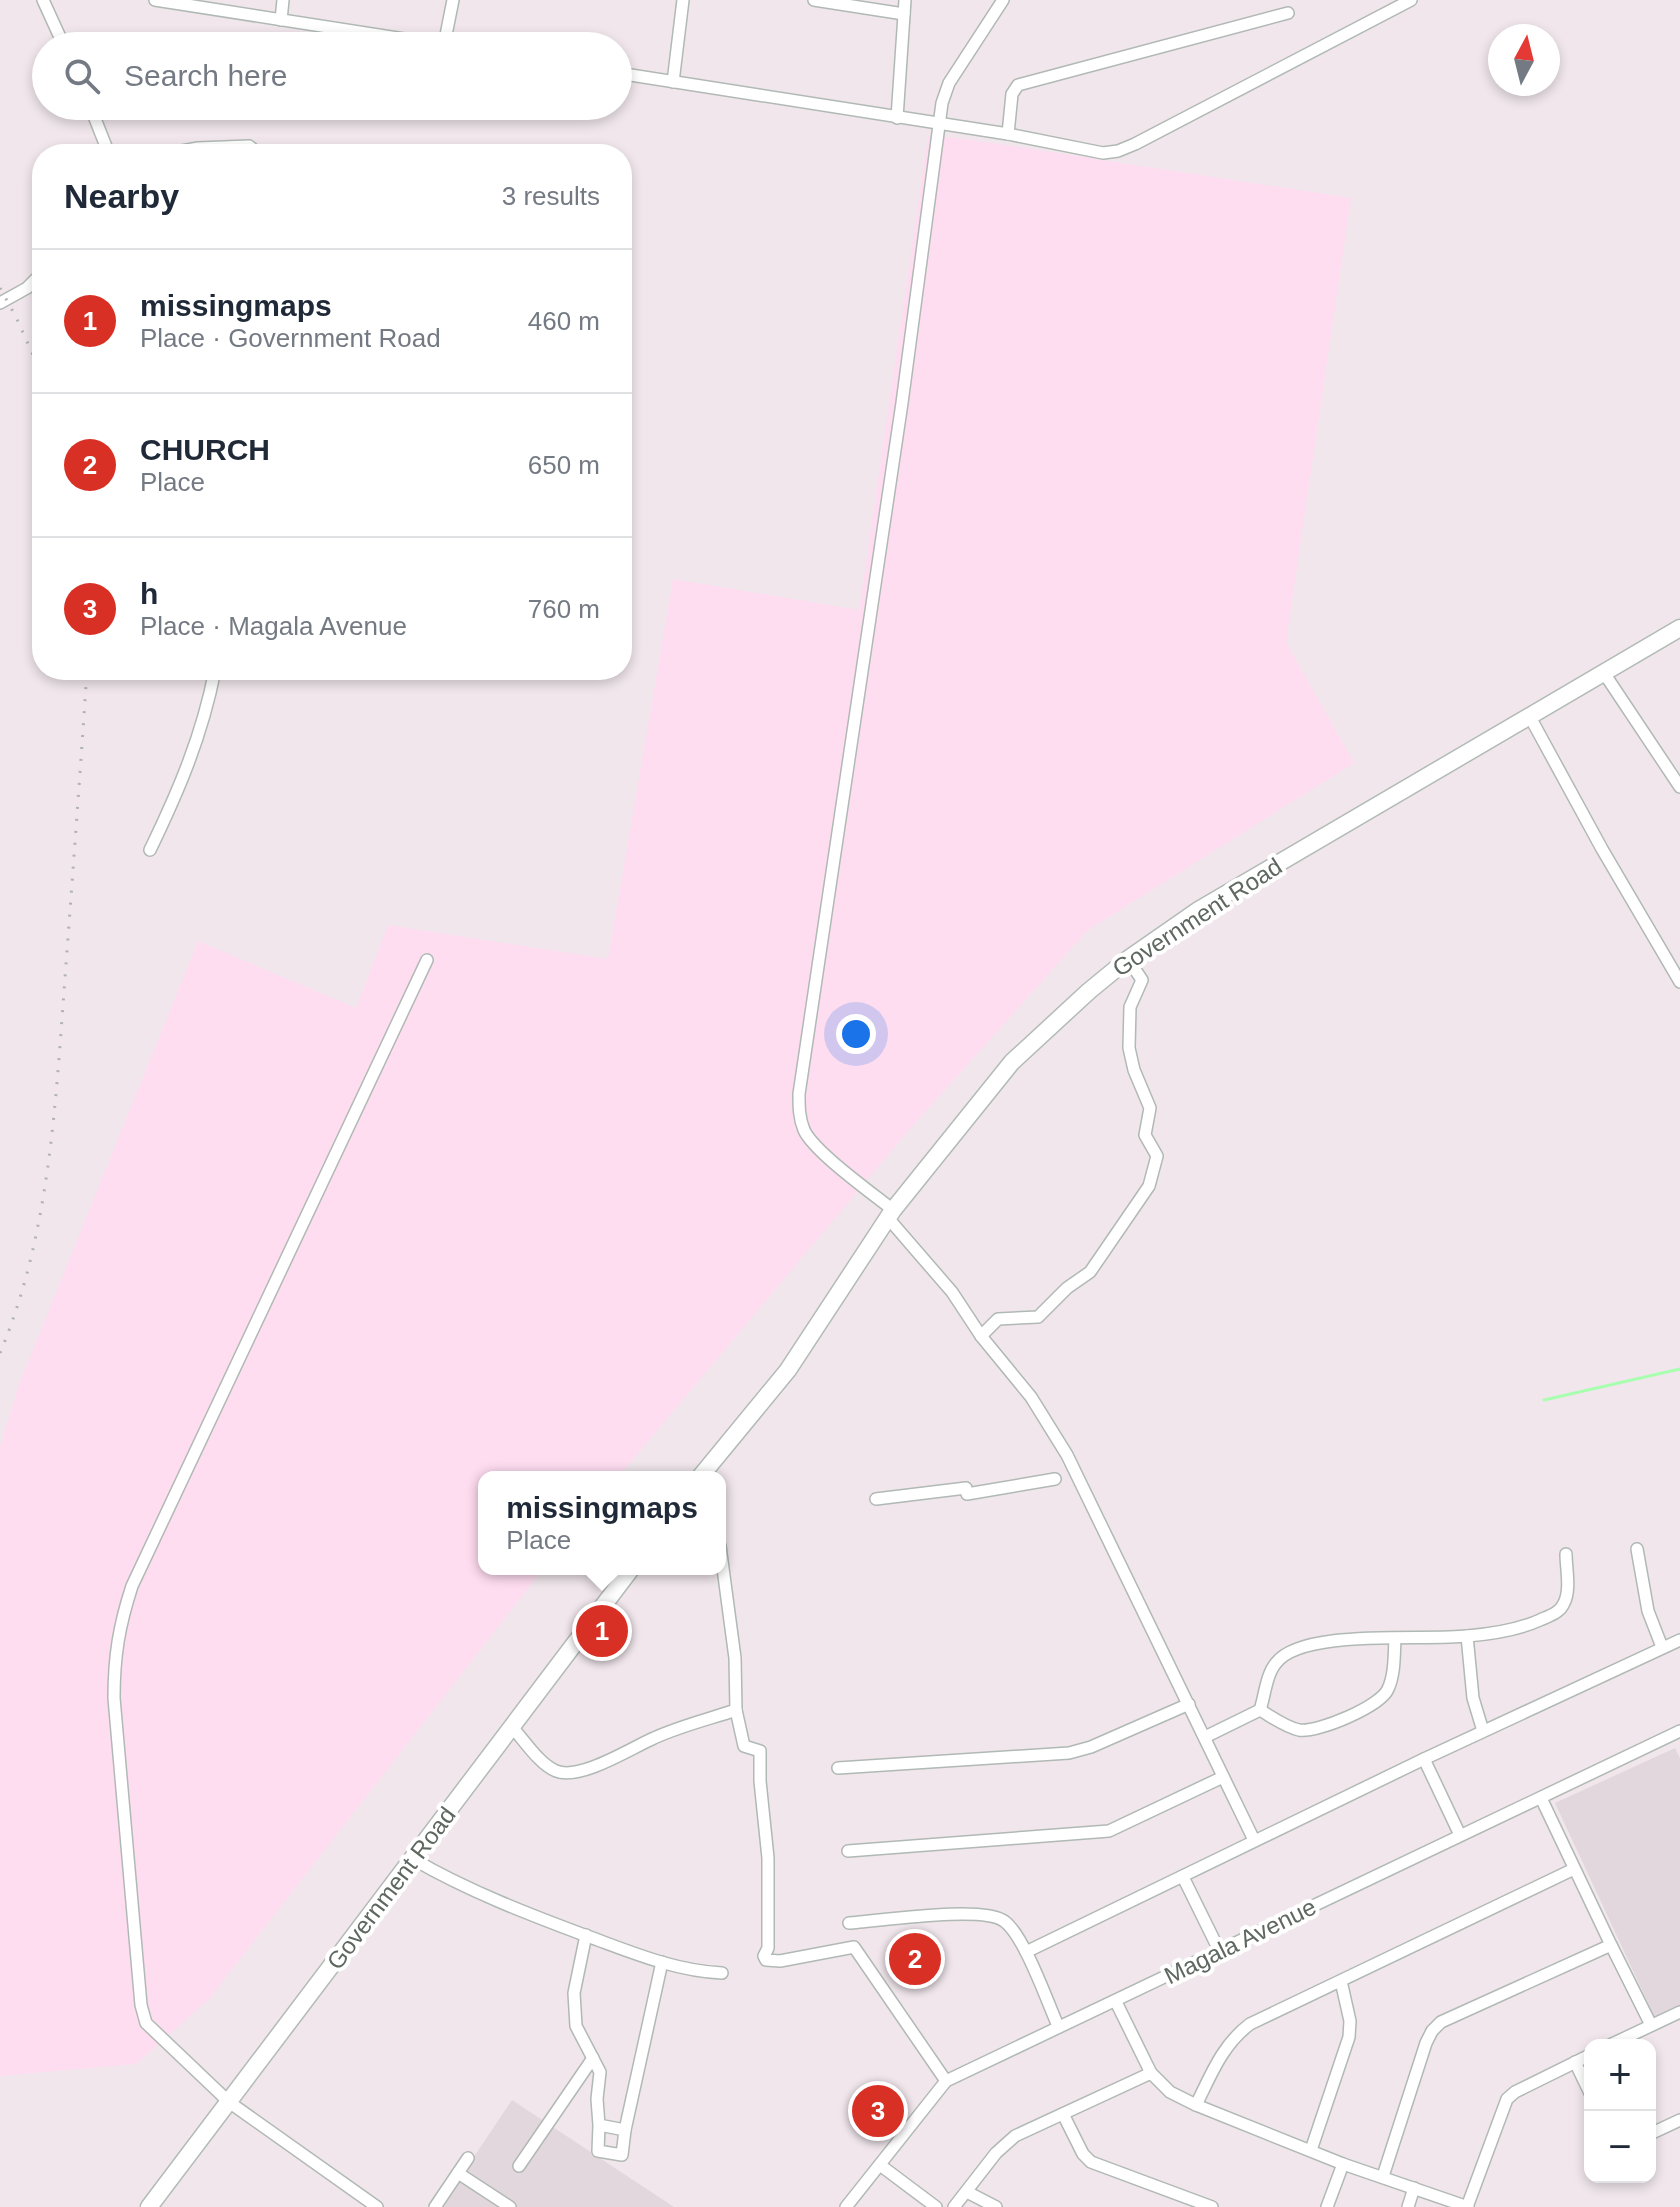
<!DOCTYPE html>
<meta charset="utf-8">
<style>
body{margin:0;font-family:Helvetica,sans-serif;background:#f2f2f3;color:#1f2937}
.controls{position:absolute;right:24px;bottom:24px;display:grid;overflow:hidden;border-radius:16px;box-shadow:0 4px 12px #0003}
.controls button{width:72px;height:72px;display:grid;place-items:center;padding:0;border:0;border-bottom:2px solid #e0e1e3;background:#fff;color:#1f2937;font:40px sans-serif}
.compass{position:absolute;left:1488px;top:24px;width:72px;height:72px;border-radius:50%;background:#fff;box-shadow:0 4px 12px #0003;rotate:7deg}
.you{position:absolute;left:856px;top:1034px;width:28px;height:28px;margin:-20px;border:6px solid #fff;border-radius:50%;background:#1a73e8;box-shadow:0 0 0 12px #1a73e833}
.badge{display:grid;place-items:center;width:52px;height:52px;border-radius:50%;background:#d93025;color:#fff;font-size:26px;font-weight:700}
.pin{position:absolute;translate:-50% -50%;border:4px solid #fff;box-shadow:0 2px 8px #0006}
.popup{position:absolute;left:478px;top:1471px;width:248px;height:104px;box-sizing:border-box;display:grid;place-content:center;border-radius:16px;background:#fff;filter:drop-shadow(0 2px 6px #0005);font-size:26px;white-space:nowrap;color:#747a83}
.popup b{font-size:30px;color:#1f2937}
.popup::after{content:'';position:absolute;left:50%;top:100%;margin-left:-16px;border:16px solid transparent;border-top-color:#fff}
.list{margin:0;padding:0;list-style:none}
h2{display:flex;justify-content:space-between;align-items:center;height:104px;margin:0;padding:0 32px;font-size:34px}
h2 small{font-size:26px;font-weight:400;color:#747a83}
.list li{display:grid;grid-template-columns:52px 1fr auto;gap:24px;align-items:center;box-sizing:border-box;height:144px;padding:0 32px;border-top:2px solid #e0e1e3}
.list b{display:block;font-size:30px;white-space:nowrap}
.list p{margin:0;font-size:26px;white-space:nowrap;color:#747a83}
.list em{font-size:26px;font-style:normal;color:#747a83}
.icon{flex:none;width:44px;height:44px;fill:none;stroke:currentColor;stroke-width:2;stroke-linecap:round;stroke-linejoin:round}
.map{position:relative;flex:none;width:1680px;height:2207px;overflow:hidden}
.search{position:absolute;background:#fff;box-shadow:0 4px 12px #0003;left:32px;top:32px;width:600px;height:88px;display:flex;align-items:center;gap:20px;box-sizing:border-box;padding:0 28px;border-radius:44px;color:#747a83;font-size:30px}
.panel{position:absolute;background:#fff;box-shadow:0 4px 12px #0003;left:32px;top:144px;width:600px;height:536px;border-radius:32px}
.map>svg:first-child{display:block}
.commercial{fill:#ffddf1}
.education{fill:#e3d7de}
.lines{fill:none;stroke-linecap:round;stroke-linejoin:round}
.stream{stroke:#a8ffaf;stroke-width:3}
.street-casing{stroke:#b1b9b4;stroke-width:14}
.secondary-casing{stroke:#b2bbb5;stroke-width:19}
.street{stroke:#fff;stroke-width:11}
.secondary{stroke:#fff;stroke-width:16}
.rail{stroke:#b1b3b1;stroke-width:3;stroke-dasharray:2 10;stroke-linecap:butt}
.labels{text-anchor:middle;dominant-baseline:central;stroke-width:8;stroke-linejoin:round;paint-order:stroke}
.street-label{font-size:24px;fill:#5e6760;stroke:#fff}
</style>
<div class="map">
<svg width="1680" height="2207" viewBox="0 0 1680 2207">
<rect width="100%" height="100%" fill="#f0e6ec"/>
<!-- commercial -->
<path class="commercial" d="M 928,136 L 965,139 L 1351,198 L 1286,642 L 1354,763 L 1088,930 L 909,1130 L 618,1477 L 484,1477 L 484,1569 L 543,1569 L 209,1999 L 136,2064 L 0,2076 L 0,1447 L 19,1384 L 198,941 L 356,1008 L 388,925 L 608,959 L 673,579 L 859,610 Z"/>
<!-- education -->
<g class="education">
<path d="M 1675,1748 L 1680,1758 L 1680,2008 L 1656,2020 L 1555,1803 Z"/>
<path d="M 512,2100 L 674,2207 L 440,2207 Z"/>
</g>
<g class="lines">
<!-- stream -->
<path class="stream" d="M 1544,1400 L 1680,1369"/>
<defs>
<g id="street">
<path d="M 43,0 L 64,46"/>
<path d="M 155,0 L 449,46"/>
<path d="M 814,0 L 904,14"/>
<path d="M 281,20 L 283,0"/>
<path d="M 444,45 L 453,0"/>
<path d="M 618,73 L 1008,134 L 1103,153 L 1118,151 L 1135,144 L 1411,0"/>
<path d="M 673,82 L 683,0"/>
<path d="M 90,106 L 109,154"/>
<path d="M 897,118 L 905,0"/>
<path d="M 1008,134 L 1012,94 L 1018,85 L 1288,13"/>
<path d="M 166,154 L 198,148 L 249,146 L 253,149 L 253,154"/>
<path d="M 0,303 L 27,288 L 42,273"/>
<path d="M 1604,673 L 1680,787"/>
<path d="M 1530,717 L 1602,849 L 1680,982"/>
<path d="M 150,850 C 179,790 202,736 215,670"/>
<path d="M 893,1210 C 872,1193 814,1152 804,1130 C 799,1118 799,1107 799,1094 L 902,403 L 942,103 L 949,83 L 1003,0"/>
<path d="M 888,1218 L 952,1292 L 981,1336 L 1031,1397 L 1067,1455 L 1254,1840"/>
<path d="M 981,1336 L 998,1319 L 1038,1317 L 1067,1288 L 1090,1272 L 1149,1186 L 1157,1156 L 1145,1135 L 1150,1108 L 1134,1070 L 1129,1048 L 1130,1007 L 1142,980 L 1128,959"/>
<path d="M 967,1494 L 1055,1479"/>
<path d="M 876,1499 L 966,1488"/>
<path d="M 720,1546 L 735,1658 L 736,1710 L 744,1746 L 760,1751 L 760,1781 L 768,1858 L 768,1948 L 764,1956 L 766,1960 L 780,1961 L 854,1947 L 946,2081"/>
<path d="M 1637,1549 L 1648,1611 L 1662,1647"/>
<path d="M 1467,1636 L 1473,1698 L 1483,1731"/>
<path d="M 1260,1710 C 1272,1717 1285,1727 1299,1730 C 1318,1733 1381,1706 1388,1689 C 1395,1674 1394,1655 1395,1639"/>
<path d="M 512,1727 C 524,1740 539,1764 556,1771 C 580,1781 631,1748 654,1738 C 680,1726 709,1719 736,1710"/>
<path d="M 1205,1737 L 1260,1710 C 1265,1695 1266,1675 1276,1663 C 1302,1628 1425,1641 1467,1636 C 1491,1634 1518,1630 1540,1620 C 1549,1616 1560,1613 1564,1603 C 1571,1590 1566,1568 1566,1554"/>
<path d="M 1424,1759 L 1460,1835"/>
<path d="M 838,1768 L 1069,1753 L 1091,1747 L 1189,1704"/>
<path d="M 1541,1798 L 1611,1945"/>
<path d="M 848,1851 L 1109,1831 L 1223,1777"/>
<path d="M 413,1859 C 468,1891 528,1914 587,1936 C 631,1952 675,1971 722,1973"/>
<path d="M 1183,1877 L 1219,1950"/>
<path d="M 849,1923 C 880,1921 982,1905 1004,1921 C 1024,1935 1047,2001 1058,2026"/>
<path d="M 586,1935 L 574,1993 L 576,2026 L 600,2072 L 597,2099 L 599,2125 L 625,2130 L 622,2155 L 598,2151 L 599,2125"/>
<path d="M 1026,1952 L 1424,1759 L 1680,1640"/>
<path d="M 1116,2002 L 1151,2073 L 1170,2092 L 1196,2105 L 1343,2164 L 1468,2207"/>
<path d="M 1610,2045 L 1680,2012"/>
<path d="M 1575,2062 L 1590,2093"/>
<path d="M 1196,2105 C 1211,2075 1222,2045 1250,2024 L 1574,1869"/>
<path d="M 1063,2114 L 1083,2154 L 1091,2162 L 1212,2207"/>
<path d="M 625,2130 L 662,1962"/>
<path d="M 1650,2134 L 1680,2120"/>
<path d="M 1311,2150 L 1349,2037 L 1350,2021 L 1341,1981"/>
<path d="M 880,2165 L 936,2207"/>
<path d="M 519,2166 L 593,2058"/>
<path d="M 458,2173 L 510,2207"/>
<path d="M 1383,2176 L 1426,2043 L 1432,2031 L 1441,2022 L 1611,1945 L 1651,2025"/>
<path d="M 967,2192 L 996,2207"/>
<path d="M 377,2207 L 229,2102 L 146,2023 L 141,2005 L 114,1698 C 114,1656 119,1626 132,1586 L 427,960"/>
<path d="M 435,2207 L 468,2158"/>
<path d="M 846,2207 L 946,2081 L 1680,1731"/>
<path d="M 954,2207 L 996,2153 L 1015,2136 L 1151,2073"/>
<path d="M 1327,2207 L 1343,2164"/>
<path d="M 1408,2207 L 1414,2188"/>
<path d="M 1467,2207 L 1507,2099 L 1515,2092 L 1590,2055"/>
</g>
<g id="secondary">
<path d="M 700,1477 L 788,1370 L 893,1210 L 1012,1062 L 1089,991 L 1128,959 L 1197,911 L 1680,628"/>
<path d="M 149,2207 L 631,1569"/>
</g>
</defs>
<!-- street casing -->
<use href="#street" class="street-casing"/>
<!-- secondary casing -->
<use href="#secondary" class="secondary-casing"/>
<!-- street -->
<use href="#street" class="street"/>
<!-- secondary -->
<use href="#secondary" class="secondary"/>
<!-- rail -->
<g class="rail">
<path d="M 0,288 L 16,317 L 42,375"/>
<path d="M 0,1353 C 48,1239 55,1113 64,991 C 72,884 80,777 87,670"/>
</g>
</g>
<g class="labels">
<!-- street labels -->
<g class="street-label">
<text transform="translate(1197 917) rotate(-33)">Government Road</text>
<text transform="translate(391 1888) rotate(-53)">Government Road</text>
<text transform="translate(1240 1941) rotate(-26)">Magala Avenue</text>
</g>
</g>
</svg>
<div class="controls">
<button>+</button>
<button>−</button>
</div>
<svg class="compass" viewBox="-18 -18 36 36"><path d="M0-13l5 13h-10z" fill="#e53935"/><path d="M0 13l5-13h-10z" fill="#747a83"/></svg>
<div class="you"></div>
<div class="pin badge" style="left:602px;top:1631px">1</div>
<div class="popup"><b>missingmaps</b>Place</div>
<div class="pin badge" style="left:915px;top:1959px">2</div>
<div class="pin badge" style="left:878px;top:2111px">3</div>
<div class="search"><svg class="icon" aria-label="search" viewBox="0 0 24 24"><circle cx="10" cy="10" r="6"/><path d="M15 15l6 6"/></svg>Search here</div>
<section class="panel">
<h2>Nearby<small>3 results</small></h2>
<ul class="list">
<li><span class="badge">1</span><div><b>missingmaps</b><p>Place · Government Road</p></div><em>460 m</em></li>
<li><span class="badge">2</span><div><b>CHURCH</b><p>Place</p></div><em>650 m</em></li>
<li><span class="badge">3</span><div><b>h</b><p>Place · Magala Avenue</p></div><em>760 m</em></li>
</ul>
</section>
</div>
